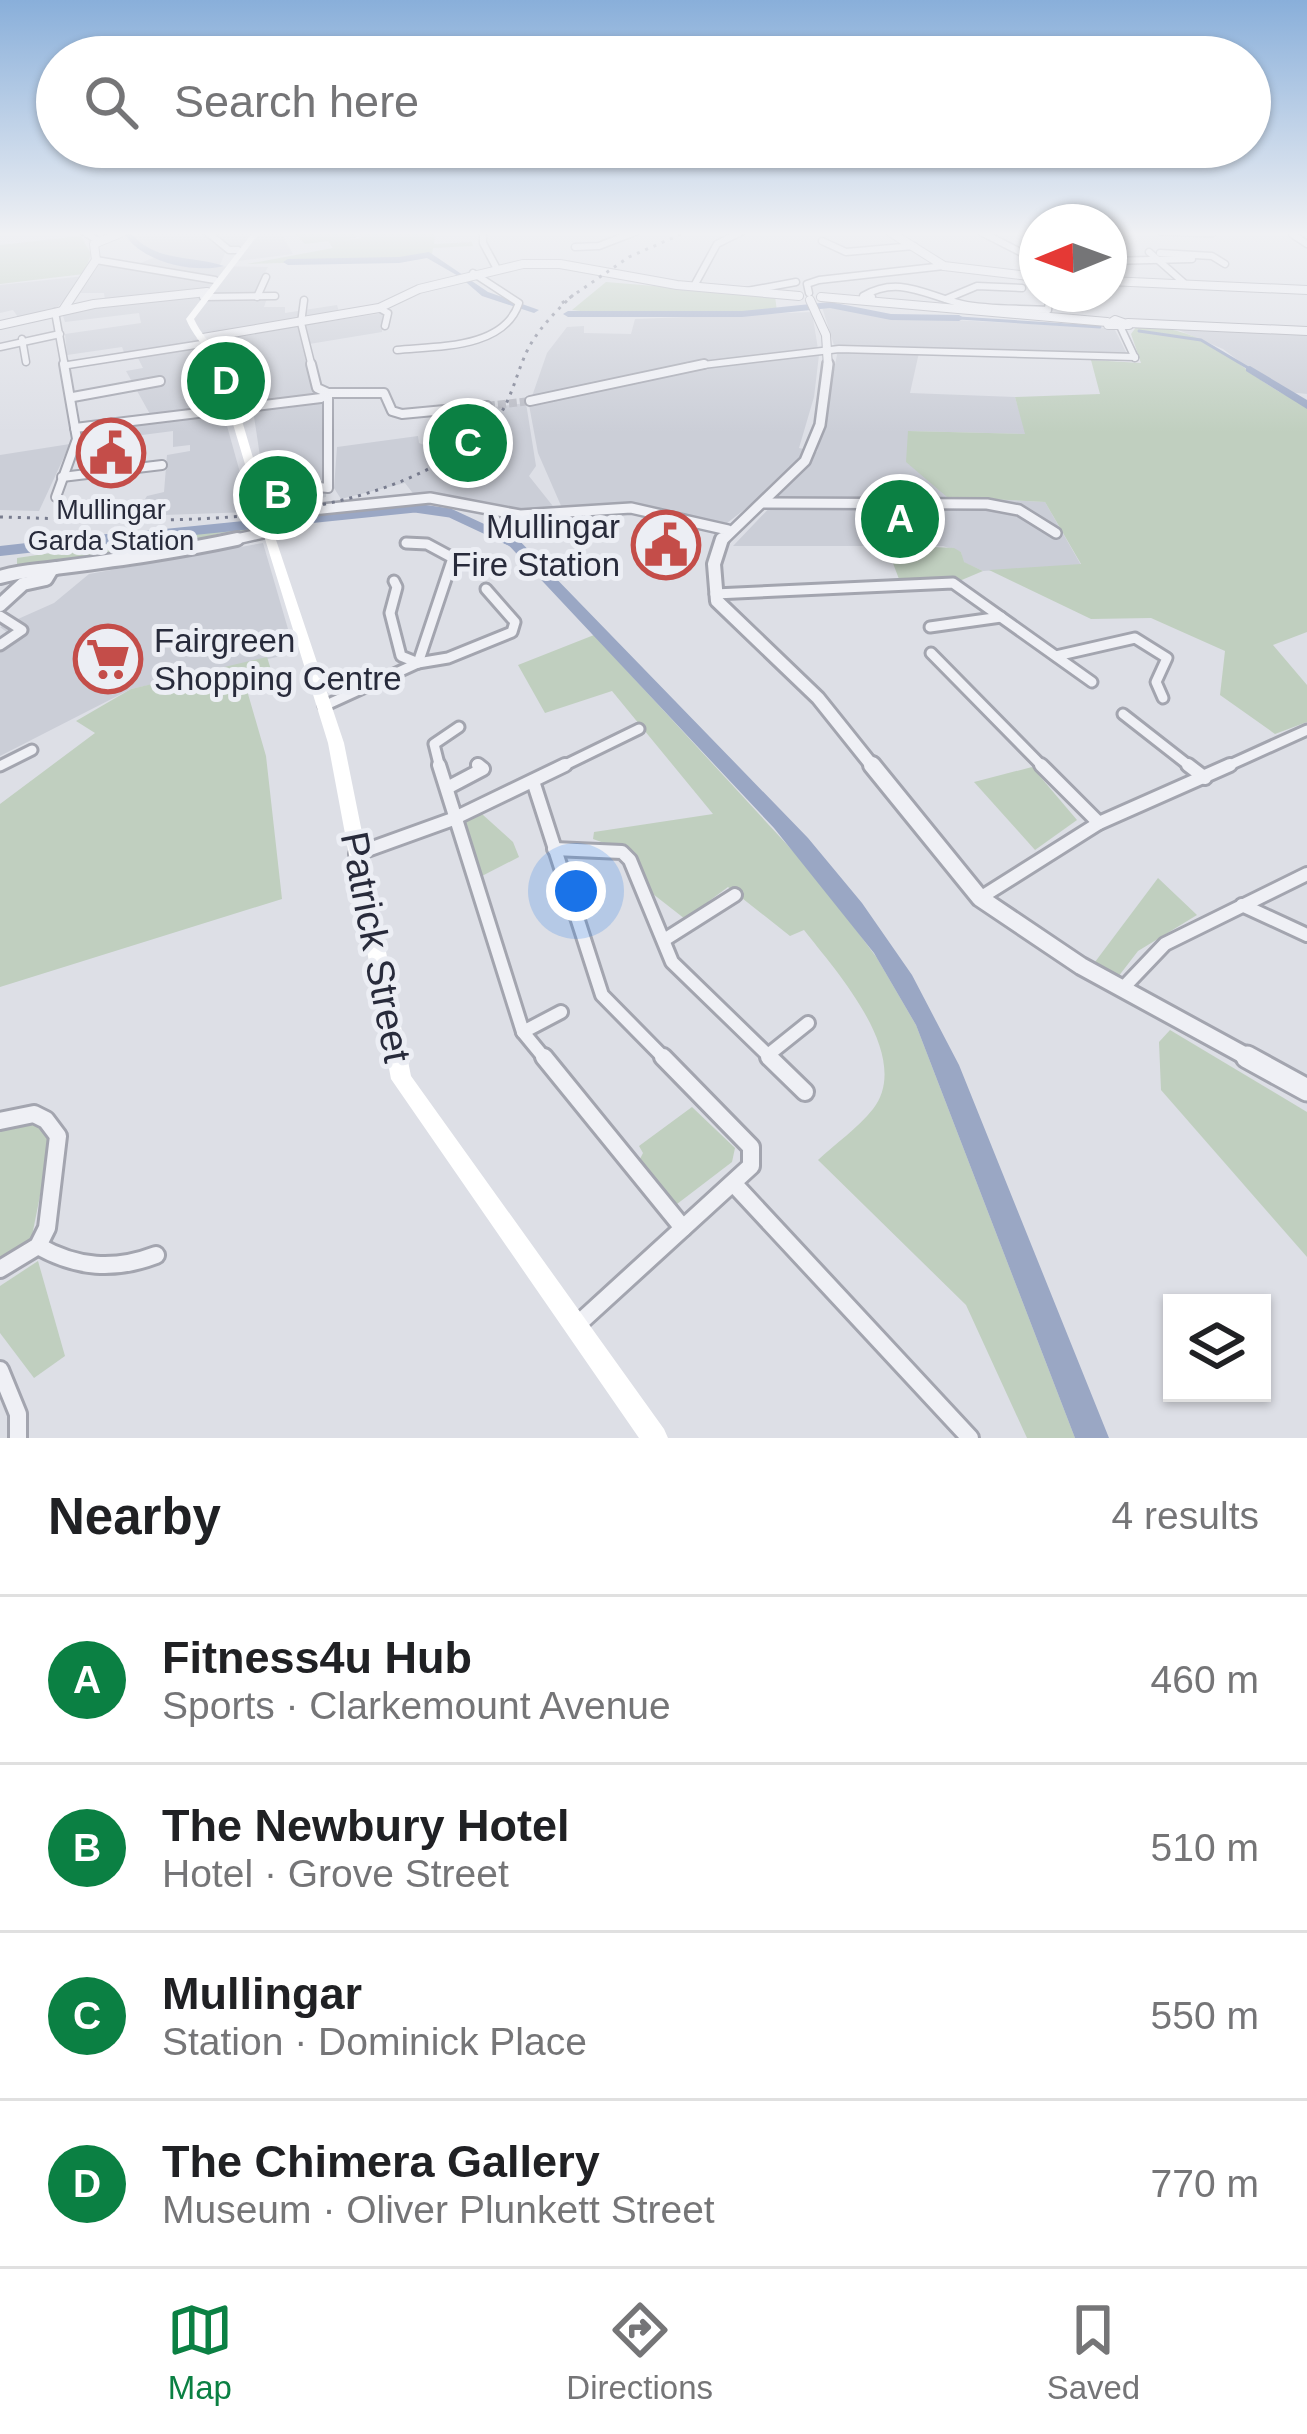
<!DOCTYPE html>
<meta charset="utf-8">
<style>
body{margin:0;font-family:Arial,sans-serif;background:#f6f6f6;color:#202124}
.controls{position:absolute;right:36px;bottom:36px;display:grid;overflow:hidden;border-radius:0px;box-shadow:0 3px 9px #0004}
.controls button{width:108px;height:108px;display:grid;place-items:center;padding:0;border:0;border-bottom:3px solid #e0e0e0;background:#fff;color:#202124;font:60px sans-serif}
.compass{position:absolute;left:1019px;top:204px;width:108px;height:108px;border-radius:50%;background:#fff;box-shadow:0 3px 9px #0004;rotate:269deg}
.you{position:absolute;left:576px;top:891px;width:42px;height:42px;margin:-30px;border:9px solid #fff;border-radius:50%;background:#1a73e8;box-shadow:0 0 0 18px #1a73e833}
.badge{display:grid;place-items:center;width:78px;height:78px;border-radius:50%;background:#0b8043;color:#fff;font-size:39px;font-weight:700}
.pin{position:absolute;translate:-50% -50%;border:6px solid #fff;box-shadow:0 3px 12px #0006}
.list{margin:0;padding:0;list-style:none}
h2{display:flex;justify-content:space-between;align-items:center;height:156px;margin:0;padding:0 48px;font-size:51px}
h2 small{font-size:39px;font-weight:400;color:#757577}
.list li{display:grid;grid-template-columns:78px 1fr auto;gap:36px;align-items:center;box-sizing:border-box;height:168px;padding:0 48px;border-top:3px solid #e0e0e0}
.list b{display:block;font-size:45px;white-space:nowrap}
.list p{margin:0;font-size:39px;white-space:nowrap;color:#757577}
.list em{font-size:39px;font-style:normal;color:#757577}
.icon{flex:none;width:66px;height:66px;fill:none;stroke:currentColor;stroke-width:2;stroke-linecap:round;stroke-linejoin:round}
.map{position:relative;flex:none;width:1307px;height:1438px;overflow:hidden}
.search{position:absolute;background:#fff;box-shadow:0 3px 9px #0004;left:36px;right:36px;top:36px;height:132px;display:flex;align-items:center;gap:30px;box-sizing:border-box;padding:0 42px;border-radius:66px;color:#757577;font-size:45px}
.sheet{height:828px;background:#fff}
nav{display:flex;justify-content:space-around;align-items:center;box-sizing:border-box;height:168px;border-top:3px solid #e0e0e0;background:#fff;font-size:33px;color:#757577}
nav a{display:grid;justify-items:center;gap:6px}
nav .on{color:#0b8043}
.map>svg:first-child{display:block}
.built{fill:#cbced7}
.green{fill:#c0cfbf}
.water{fill:#9aa7c4}
.lines{fill:none;stroke-linecap:round;stroke-linejoin:round}
.stream{stroke:#9aa7c4;stroke-width:3}
.canal-far1{stroke:#9aa7c4;stroke-width:9}
.canal{stroke:#9aa7c4;stroke-width:10}
.river{fill:#9aa7c4;fill-rule:evenodd}
.minor-tunnel{stroke:#b9bbc4;stroke-width:8;stroke-dasharray:8 3;stroke-linecap:butt}
.minor-far4-casing{stroke:#a3a5af;stroke-width:9}
.minor-far3-casing{stroke:#a3a5af;stroke-width:12}
.minor-far2-casing{stroke:#a3a5af;stroke-width:15}
.minor-far1-casing{stroke:#a3a5af;stroke-width:18}
.minor-casing{stroke:#a3a5af;stroke-width:22}
.tertiary-far4-casing{stroke:#a3a5af;stroke-width:10}
.tertiary-far3-casing{stroke:#a3a5af;stroke-width:14}
.tertiary-far2-casing{stroke:#a3a5af;stroke-width:18}
.tertiary-far1-casing{stroke:#a3a5af;stroke-width:22}
.tertiary-casing{stroke:#a3a5af;stroke-width:27}
.minor-far4{stroke:#eff0f5;stroke-width:6}
.minor-far3{stroke:#eff0f5;stroke-width:8}
.minor-far2{stroke:#eff0f5;stroke-width:9}
.minor-far1{stroke:#eff0f5;stroke-width:12}
.minor{stroke:#eff0f5;stroke-width:16}
.tertiary-far4{stroke:#eff0f5;stroke-width:8}
.tertiary-far3{stroke:#eff0f5;stroke-width:9}
.tertiary-far2{stroke:#eff0f5;stroke-width:12}
.tertiary-far1{stroke:#eff0f5;stroke-width:16}
.tertiary{stroke:#eff0f5;stroke-width:21}
.secondary{fill:#fff;fill-rule:evenodd}
.rail{stroke:#787c8e;stroke-width:3;stroke-dasharray:3 6;stroke-linecap:butt}
.secondary-bridge{stroke:#fff;stroke-width:10}
.labels{text-anchor:middle;dominant-baseline:central;stroke-width:10;stroke-linejoin:round;paint-order:stroke}
.far-poi-label{font-size:27px;fill:#282b3b;stroke:#eceef4}
.poi-label{font-size:33px;fill:#282b3b;stroke:#eceef4;text-anchor:end}
.near-street-label{font-size:39px;fill:#282b3b;stroke:#eceef4}
</style>
<div class="map">
<svg width="1307" height="1438" viewBox="0 0 1307 1438">
<rect width="100%" height="100%" fill="#dddfe6"/>
<!-- built -->
<g class="built">
<path d="M 143,232 L 288,232 L 281,233 L 293,254 L 238,261 L 246,246 L 239,246 L 225,253 L 220,265 L 194,263 L 138,246 L 131,238 Z"/>
<path d="M 156,257 L 194,266 L 268,267 L 252,297 L 267,298 L 264,307 L 285,307 L 285,313 L 337,305 L 340,315 L 196,338 L 222,363 L 239,391 L 222,406 L 151,416 L 126,371 L 143,368 L 136,354 L 125,355 L 122,347 L 67,355 L 65,334 L 141,323 L 139,313 L 65,322 L 62,313 L 105,300 L 104,293 L 80,293 L 101,262 L 130,267 Z"/>
<path d="M 85,276 L 55,310 L 18,317 L 13,310 L 0,313 L 0,285 Z"/>
<path d="M 822,307 L 849,307 L 890,317 L 1114,328 L 1127,354 L 920,348 L 910,393 L 1015,397 L 1026,434 L 909,431 L 947,497 L 1045,502 L 1081,565 L 983,571 L 963,562 L 961,552 L 943,546 L 733,546 L 777,500 L 762,496 L 727,523 L 633,506 L 562,508 L 538,453 L 529,405 L 547,353 L 567,327 L 584,326 L 584,333 L 631,334 L 635,319 L 812,312 L 819,355 L 814,397 L 799,448 L 817,452 L 837,355 Z"/>
<path d="M 383,313 L 382,332 L 303,345 L 315,397 L 327,399 L 326,497 L 268,509 L 250,390 L 232,360 L 208,340 Z"/>
<path d="M 1169,326 L 1307,334 L 1307,394 L 1279,391 L 1223,349 Z"/>
<path d="M 526,403 L 536,466 L 529,476 L 556,510 L 523,512 L 469,499 L 415,496 L 405,483 L 341,499 L 334,488 L 337,447 L 418,436 L 419,443 L 431,448 L 485,408 Z"/>
<path d="M 222,408 L 251,512 L 134,516 L 147,496 L 164,492 L 167,455 L 190,451 L 190,445 L 173,447 L 173,431 L 88,442 L 90,428 Z"/>
<path d="M 70,444 L 39,511 L 0,510 L 0,455 Z"/>
<path d="M 263,543 L 295,653 L 131,689 L 0,756 L 0,641 L 8,633 L 0,627 L 54,603 L 89,574 Z"/>
</g>
<!-- green -->
<g class="green">
<path d="M 294,232 L 354,232 L 358,237 L 341,241 L 361,238 L 357,232 L 435,232 L 434,244 L 472,242 L 473,246 L 433,248 L 432,254 L 396,260 L 247,264 L 333,248 L 328,241 L 305,244 Z"/>
<path d="M 81,236 L 91,254 L 84,274 L 0,284 L 0,245 Z"/>
<path d="M 606,282 L 775,296 L 777,312 L 615,315 L 572,310 Z"/>
<path d="M 1137,326 C 1223,327 1239,379 1307,405 L 1307,632 L 1273,645 L 1307,685 L 1307,722 L 1275,734 L 1220,695 L 1225,651 L 1151,618 L 1091,619 L 989,570 L 1081,564 L 1045,502 L 947,497 L 906,462 L 908,431 L 1025,434 L 1015,397 L 1100,394 L 1091,360 L 1141,363 L 1131,334 Z"/>
<path d="M 254,523 L 251,530 L 225,537 L 221,533 L 214,535 L 216,539 L 17,566 L 17,558 Z"/>
<path d="M 886,545 L 954,548 L 961,552 L 964,562 L 983,571 L 957,582 L 899,579 Z"/>
<path d="M 594,635 L 816,876 L 877,958 L 916,1025 L 1075,1438 L 1027,1438 L 966,1305 L 818,1160 C 835,1144 858,1128 873,1109 C 914,1056 835,970 804,930 L 790,936 L 728,887 L 685,919 L 653,894 L 635,854 L 593,839 L 594,832 L 713,814 L 612,691 L 545,713 L 518,665 Z"/>
<path d="M 267,657 L 272,673 L 246,687 L 266,756 L 282,899 L 0,987 L 0,804 L 95,733 L 76,721 L 131,689 Z"/>
<path d="M 1032,767 L 1077,820 L 1035,850 L 974,782 Z"/>
<path d="M 482,814 L 513,842 L 519,857 L 480,877 L 459,823 Z"/>
<path d="M 1158,878 L 1197,915 L 1138,951 L 1118,977 L 1095,962 Z"/>
<path d="M 1170,1030 L 1307,1112 L 1307,1257 L 1161,1090 L 1159,1042 Z"/>
<path d="M 692,1107 L 735,1148 L 732,1162 L 677,1204 L 639,1161 L 643,1153 L 639,1146 Z"/>
<path d="M 31,1119 L 51,1140 L 31,1241 L 0,1264 L 0,1126 Z"/>
<path d="M 38,1261 L 65,1356 L 34,1378 L 0,1333 L 0,1286 Z"/>
</g>
<!-- water -->
<path class="water" d="M 512,533 L 808,838 L 862,903 L 912,975 L 959,1065 L 1109,1438 L 1075,1438 L 916,1025 L 874,953 L 774,828 L 501,537 Z"/>
<g class="lines">
<!-- stream -->
<g class="stream">
<path d="M 959,318 L 1100,327"/>
<path d="M 1139,331 L 1201,340 L 1250,369"/>
</g>
<!-- canal-far1 -->
<path class="canal-far1" d="M 81,542 L 415,508 L 450,513 L 512,542"/>
<!-- canal -->
<g class="canal">
<path d="M 506,539 L 517,544"/>
<path d="M 0,551 L 107,539"/>
</g>
<!-- river -->
<g class="river">
<path d="M 124,232 L 130,232 C 155,263 191,255 224,266 C 193,274 138,261 124,232 Z"/>
<path d="M 429,252 L 488,292 L 539,310 L 534,313 L 482,296 L 460,277 L 427,258 L 399,263 L 288,265 L 283,262 L 288,259 L 399,257 Z"/>
<path d="M 830,302 L 891,314 L 959,315 L 964,318 L 959,321 L 891,320 L 830,308 L 742,317 L 568,317 L 563,314 L 568,311 L 742,311 Z"/>
<path d="M 1250,366 L 1307,400 L 1307,409 L 1246,371 L 1246,367 Z"/>
</g>
<!-- minor-tunnel -->
<path class="minor-tunnel" d="M 487,406 L 530,401"/>
<defs>
<g id="minor-far4">
<path d="M 84,232 L 97,240"/>
<path d="M 207,232 L 229,250 L 238,250"/>
<path d="M 483,232 L 483,243 L 496,267"/>
<path d="M 981,232 L 1032,258"/>
<path d="M 1162,232 L 1212,233"/>
<path d="M 1292,234 L 1307,244"/>
<path d="M 822,241 L 846,252 L 914,246"/>
<path d="M 575,247 L 599,246 L 635,232"/>
<path d="M 1149,252 L 1183,282"/>
<path d="M 1160,253 L 1212,256 L 1225,264"/>
<path d="M 96,260 L 215,280"/>
<path d="M 1109,261 L 1192,259 L 1191,255"/>
<path d="M 694,286 L 717,244 L 741,232"/>
<path d="M 747,291 L 796,282"/>
<path d="M 809,293 L 807,284 L 819,280 L 944,266"/>
<path d="M 203,297 L 275,296"/>
<path d="M 257,297 L 266,277"/>
<path d="M 872,297 L 863,296 C 899,275 925,295 962,304 C 989,310 1020,308 1048,310 L 1049,300"/>
<path d="M 946,299 L 977,286 L 1022,288"/>
<path d="M 304,300 L 301,323 L 312,367"/>
<path d="M 379,308 L 388,313 L 385,326"/>
<path d="M 55,312 L 65,367"/>
<path d="M 1121,328 L 1135,358"/>
<path d="M 22,339 L 26,362"/>
<path d="M 0,347 L 60,334"/>
<path d="M 397,350 C 437,346 504,349 519,303 L 473,273"/>
<path d="M 68,365 L 208,343"/>
<path d="M 686,367 L 839,349 L 1135,357"/>
</g>
<g id="minor-far3">
<path d="M 311,364 L 317,388 L 328,393"/>
<path d="M 73,397 L 160,381"/>
<path d="M 530,401 L 704,364"/>
<path d="M 75,428 L 321,398 L 328,393 L 384,393 L 392,411 L 402,414 L 487,406"/>
<path d="M 62,477 L 162,465"/>
<path d="M 252,480 L 328,488 L 328,393"/>
<path d="M 56,497 L 77,439 L 64,364"/>
</g>
<g id="minor-far2">
<path d="M 406,543 L 427,544 L 453,558 L 418,663"/>
<path d="M 394,581 L 397,587 L 390,613 L 401,656 L 418,663"/>
<path d="M 715,594 L 953,583 L 1092,682"/>
<path d="M 0,616 L 22,630 L 0,645"/>
<path d="M 930,627 L 1001,617"/>
<path d="M 931,653 L 1044,768"/>
<path d="M 1056,656 L 1135,638 L 1167,658 L 1156,682 L 1163,698"/>
<path d="M 324,706 L 418,663 L 448,658 L 512,632 L 515,622 L 486,589"/>
<path d="M 1123,714 L 1192,768"/>
<path d="M 477,764 L 481,768"/>
<path d="M 0,766 L 32,750"/>
<path d="M 440,768 L 434,744 L 459,727"/>
<path d="M 559,768 L 639,729"/>
<path d="M 1223,768 L 1307,730"/>
</g>
<g id="minor-far1">
<path d="M 439,765 L 523,1032 L 561,1012"/>
<path d="M 1041,765 L 1099,823"/>
<path d="M 1188,765 L 1205,778"/>
<path d="M 533,781 L 602,995 L 666,1060"/>
<path d="M 447,788 L 483,769 L 478,765"/>
<path d="M 554,849 L 622,852 L 630,860 L 672,962 L 773,1060"/>
<path d="M 356,854 L 453,819 L 565,765"/>
<path d="M 980,898 L 1099,823 L 1230,765"/>
<path d="M 1242,905 L 1307,935"/>
<path d="M 664,940 L 735,895"/>
<path d="M 1124,987 L 1165,944 L 1307,874"/>
<path d="M 523,1032 L 546,1060"/>
<path d="M 768,1055 L 808,1023"/>
</g>
<g id="minor">
<path d="M 544,1057 L 683,1228"/>
<path d="M 769,1057 L 805,1092"/>
<path d="M 0,1121 L 34,1114 L 46,1120 L 58,1136 L 47,1228 L 38,1246 L 0,1269"/>
<path d="M 734,1184 L 970,1438"/>
<path d="M 38,1246 C 77,1268 114,1271 156,1255"/>
<path d="M 577,1325 L 751,1166 L 751,1147 L 663,1057"/>
<path d="M 0,1370 L 18,1414 L 18,1438"/>
</g>
<g id="tertiary-far4">
<path d="M 890,232 L 944,266 L 1037,277"/>
<path d="M 1109,281 L 1307,290"/>
<path d="M 821,297 L 1107,322"/>
<path d="M 810,300 L 826,335 L 828,367"/>
<path d="M 63,310 L 96,260 L 94,244 L 123,232"/>
<path d="M 1115,320 L 1129,325 L 1108,325 Z"/>
<path d="M 1128,323 L 1307,331"/>
<path d="M 0,325 L 94,304 L 207,292"/>
<path d="M 203,338 L 379,308 L 419,289 L 523,264 L 560,264 L 677,285 L 799,296"/>
</g>
<g id="tertiary-far3">
<path d="M 764,503 L 987,504 L 1019,510 L 1056,533"/>
<path d="M 263,515 L 430,498 L 520,515 L 631,508 L 728,530"/>
<path d="M 223,542 L 268,532"/>
<path d="M 721,542 L 805,461 L 820,425 L 828,364"/>
</g>
<g id="tertiary-far2">
<path d="M 722,539 L 714,564 L 717,601 L 818,698 L 874,768"/>
<path d="M 0,577 C 24,570 34,571 56,568 C 116,560 177,552 237,539"/>
<path d="M 0,605 L 23,584 L 46,579 L 52,569"/>
</g>
<path id="tertiary-far1" d="M 872,765 L 980,898 L 1081,966 L 1253,1060"/>
<path id="tertiary" d="M 1247,1057 L 1307,1090"/>
</defs>
<!-- minor-far4 casing -->
<use href="#minor-far4" class="minor-far4-casing"/>
<!-- minor-far3 casing -->
<use href="#minor-far3" class="minor-far3-casing"/>
<!-- minor-far2 casing -->
<use href="#minor-far2" class="minor-far2-casing"/>
<!-- minor-far1 casing -->
<use href="#minor-far1" class="minor-far1-casing"/>
<!-- minor casing -->
<use href="#minor" class="minor-casing"/>
<!-- tertiary-far4 casing -->
<use href="#tertiary-far4" class="tertiary-far4-casing"/>
<!-- tertiary-far3 casing -->
<use href="#tertiary-far3" class="tertiary-far3-casing"/>
<!-- tertiary-far2 casing -->
<use href="#tertiary-far2" class="tertiary-far2-casing"/>
<!-- tertiary-far1 casing -->
<use href="#tertiary-far1" class="tertiary-far1-casing"/>
<!-- tertiary casing -->
<use href="#tertiary" class="tertiary-casing"/>
<!-- minor-far4 -->
<use href="#minor-far4" class="minor-far4"/>
<!-- minor-far3 -->
<use href="#minor-far3" class="minor-far3"/>
<!-- minor-far2 -->
<use href="#minor-far2" class="minor-far2"/>
<!-- minor-far1 -->
<use href="#minor-far1" class="minor-far1"/>
<!-- minor -->
<use href="#minor" class="minor"/>
<!-- tertiary-far4 -->
<use href="#tertiary-far4" class="tertiary-far4"/>
<!-- tertiary-far3 -->
<use href="#tertiary-far3" class="tertiary-far3"/>
<!-- tertiary-far2 -->
<use href="#tertiary-far2" class="tertiary-far2"/>
<!-- tertiary-far1 -->
<use href="#tertiary-far1" class="tertiary-far1"/>
<!-- tertiary -->
<use href="#tertiary" class="tertiary"/>
<!-- secondary -->
<path class="secondary" d="M 253,232 L 260,232 L 194,319 C 207,348 236,364 249,393 L 239,407 L 240,414 L 268,508 L 266,510 L 344,743 L 411,1076 L 664,1429 L 668,1438 L 639,1438 L 391,1079 L 328,743 L 257,513 L 259,511 L 230,414 L 229,407 L 239,393 C 226,364 198,348 186,319 Z"/>
<!-- rail -->
<g class="rail">
<path d="M 562,303 L 629,257 L 686,232"/>
<path d="M 0,517 C 152,521 361,536 485,432 C 510,411 514,378 527,351 C 538,329 555,312 573,295"/>
</g>
<!-- secondary-bridge -->
<path class="secondary-bridge" d="M 262,508 L 263,513"/>
</g>
<!-- sky -->
<linearGradient id="sky" x2="0" y2="1"><stop stop-color="#89afda"/><stop offset="0.54" stop-color="#f0f1f4"/><stop offset="1" stop-color="#f0f1f4" stop-opacity="0"/></linearGradient>
<rect width="1307" height="433" fill="url(#sky)"/>
<!-- icons -->
<defs>
<symbol id="civic-ring" viewBox="-11 -11 22 22"><circle r="9.5" fill="#eceef4" stroke="#c44d49" stroke-width="1.5"/><path d="M-.6-6.5H3V-4.5H.6V-3L4-1V1h2V6H-6V1h2V-1L-.6-3ZM-1.2 2.5V6h2.4V2.5Z" fill="#c44d49"/></symbol>
<symbol id="supermarket-ring" viewBox="-11 -11 22 22"><circle r="9.5" fill="#eceef4" stroke="#c44d49" stroke-width="1.5"/><path d="M-6-5.5h2.5l.6 2H6L4.5 2H-2.5L-4.4-4H-6ZM-1.5 3.2a1.3 1.3 0 1 0 .1 0ZM3 3.2a1.3 1.3 0 1 0 .1 0Z" fill="#c44d49"/></symbol>
</defs>
<g fill-rule="evenodd">
<use href="#civic-ring" x="73" y="415" width="76" height="76"/>
<use href="#civic-ring" x="628" y="507" width="76" height="76"/>
<use href="#supermarket-ring" x="70" y="621" width="76" height="76"/>
</g>
<g class="labels">
<!-- far-poi labels -->
<g class="far-poi-label">
<text x="111" y="510">Mullingar<tspan x="111" dy="31">Garda Station</tspan></text>
</g>
<!-- poi labels -->
<g class="poi-label">
<text x="620" y="526">Mullingar<tspan x="620" dy="38">Fire Station</tspan></text>
<text x="154" y="640" text-anchor="start">Fairgreen<tspan x="154" dy="38">Shopping Centre</tspan></text>
</g>
<!-- near-street labels -->
<g class="near-street-label">
<text transform="translate(376 947) rotate(79)">Patrick Street</text>
</g>
</g>
</svg>
<div class="controls">
<button><svg class="icon" aria-label="layers" viewBox="0 0 24 24"><path d="M12 4l9 5-9 5-9-5zM3 14l9 5 9-5"/></svg></button>
</div>
<svg class="compass" viewBox="-18 -18 36 36"><path d="M0-13l5 13h-10z" fill="#e53935"/><path d="M0 13l5-13h-10z" fill="#757577"/></svg>
<div class="you"></div>
<div class="pin badge" style="left:900px;top:519px">A</div>
<div class="pin badge" style="left:278px;top:495px">B</div>
<div class="pin badge" style="left:468px;top:443px">C</div>
<div class="pin badge" style="left:226px;top:381px">D</div>
<div class="search"><svg class="icon" aria-label="search" viewBox="0 0 24 24"><circle cx="10" cy="10" r="6"/><path d="M15 15l6 6"/></svg>Search here</div>
</div>
<section class="sheet">
<h2>Nearby<small>4 results</small></h2>
<ul class="list">
<li><span class="badge">A</span><div><b>Fitness4u Hub</b><p>Sports · Clarkemount Avenue</p></div><em>460 m</em></li>
<li><span class="badge">B</span><div><b>The Newbury Hotel</b><p>Hotel · Grove Street</p></div><em>510 m</em></li>
<li><span class="badge">C</span><div><b>Mullingar</b><p>Station · Dominick Place</p></div><em>550 m</em></li>
<li><span class="badge">D</span><div><b>The Chimera Gallery</b><p>Museum · Oliver Plunkett Street</p></div><em>770 m</em></li>
</ul>
</section>
<nav>
<a class="on"><svg class="icon" aria-label="map" viewBox="0 0 24 24"><path d="M3 6l6-2 6 2 6-2v14l-6 2-6-2-6 2zM9 4v14M15 6v14"/></svg>Map</a>
<a><svg class="icon" aria-label="directions" viewBox="0 0 24 24"><path d="M12 3l9 9-9 9-9-9zM9 14v-3h6M13 9l2 2-2 2"/></svg>Directions</a>
<a><svg class="icon" aria-label="saved" viewBox="0 0 24 24"><path d="M7 4h10v16l-5-4-5 4z"/></svg>Saved</a>
</nav>
